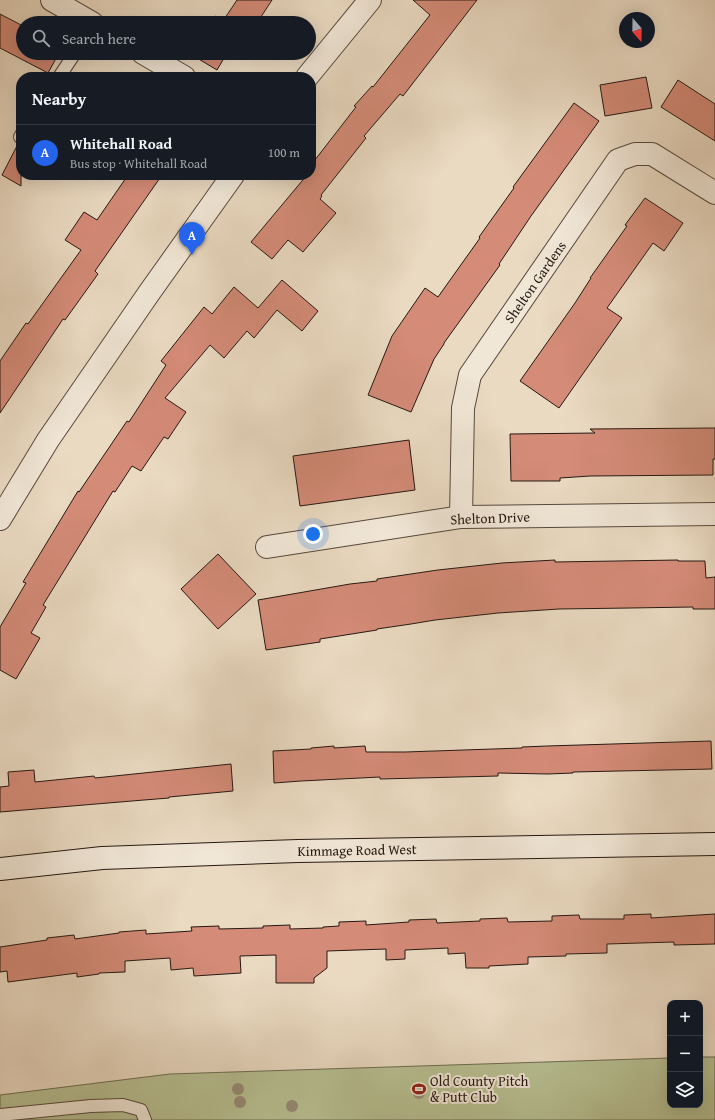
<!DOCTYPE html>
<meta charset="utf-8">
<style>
body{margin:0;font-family:"Gentium Book Plus",serif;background:#242831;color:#f1f3f6}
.controls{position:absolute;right:12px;bottom:12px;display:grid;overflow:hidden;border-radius:8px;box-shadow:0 4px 16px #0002}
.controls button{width:36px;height:36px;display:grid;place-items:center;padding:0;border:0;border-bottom:1px solid #363941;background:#171b24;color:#f1f3f6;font:20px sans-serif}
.compass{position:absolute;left:619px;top:12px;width:36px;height:36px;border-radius:50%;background:#171b24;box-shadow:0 4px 16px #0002;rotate:160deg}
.you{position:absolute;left:313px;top:534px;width:14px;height:14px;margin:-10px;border:3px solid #fff;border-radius:50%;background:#1a73e8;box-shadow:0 0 0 6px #1a73e833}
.badge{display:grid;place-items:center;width:26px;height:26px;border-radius:50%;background:#2563eb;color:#fff;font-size:13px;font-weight:700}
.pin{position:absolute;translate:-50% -33px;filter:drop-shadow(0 1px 2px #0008)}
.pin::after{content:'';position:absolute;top:21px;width:14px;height:12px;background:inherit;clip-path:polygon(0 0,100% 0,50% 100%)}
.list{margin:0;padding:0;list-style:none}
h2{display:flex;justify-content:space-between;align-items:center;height:52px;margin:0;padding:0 16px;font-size:17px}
h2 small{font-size:13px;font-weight:400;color:#9ea1a6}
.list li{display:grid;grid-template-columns:26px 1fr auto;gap:12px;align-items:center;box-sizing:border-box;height:56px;padding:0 16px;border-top:1px solid #363941}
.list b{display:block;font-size:15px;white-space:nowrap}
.list p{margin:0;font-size:13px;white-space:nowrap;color:#9ea1a6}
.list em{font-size:13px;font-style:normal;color:#9ea1a6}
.icon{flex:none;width:22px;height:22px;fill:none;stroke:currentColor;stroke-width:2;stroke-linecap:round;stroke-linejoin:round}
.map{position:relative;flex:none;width:715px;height:1120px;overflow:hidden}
.search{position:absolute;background:#171b24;box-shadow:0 4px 16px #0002;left:16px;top:16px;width:300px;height:44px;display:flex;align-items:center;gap:10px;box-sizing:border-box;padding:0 14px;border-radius:22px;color:#9ea1a6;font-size:15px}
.panel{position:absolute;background:#171b24;box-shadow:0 4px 16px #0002;left:16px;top:72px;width:300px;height:108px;border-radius:16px}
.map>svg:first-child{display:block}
.green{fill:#b7c093;stroke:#6e6c52}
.building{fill:#d48b78;stroke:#251812}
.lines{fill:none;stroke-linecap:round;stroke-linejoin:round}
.service-casing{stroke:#56483e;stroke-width:14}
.minor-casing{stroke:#56483e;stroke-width:24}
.tertiary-casing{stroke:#56483e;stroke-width:24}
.secondary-casing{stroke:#251812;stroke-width:24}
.service{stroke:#f1e7d7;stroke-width:12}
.minor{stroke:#f1e7d7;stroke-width:22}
.tertiary{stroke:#f1e7d7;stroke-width:22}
.secondary{stroke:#f1e7d7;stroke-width:22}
.tree{fill:#968b77}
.labels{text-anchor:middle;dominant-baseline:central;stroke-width:4;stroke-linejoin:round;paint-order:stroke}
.street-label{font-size:14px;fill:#251812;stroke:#f1e7d7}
.poi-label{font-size:14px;fill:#251812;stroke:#f1e7d7;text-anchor:start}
</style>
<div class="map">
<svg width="715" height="1120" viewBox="0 0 715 1120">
<rect width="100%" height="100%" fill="#eadac2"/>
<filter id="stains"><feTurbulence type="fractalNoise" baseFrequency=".005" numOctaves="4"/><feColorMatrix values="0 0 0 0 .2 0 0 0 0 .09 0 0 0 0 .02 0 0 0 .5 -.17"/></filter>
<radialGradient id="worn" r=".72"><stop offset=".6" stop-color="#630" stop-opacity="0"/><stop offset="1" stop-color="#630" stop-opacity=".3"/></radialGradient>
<!-- green -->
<path class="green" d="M 700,1057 L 715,1057 L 715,1120 L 0,1120 L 0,1095 L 170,1074 L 670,1058 L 670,1105 L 700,1105 Z"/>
<!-- building -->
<g class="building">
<path d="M 237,0 L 272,0 L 257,23 L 211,23 L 215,16 L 223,21 Z"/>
<path d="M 413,0 L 477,0 L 403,96 L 400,94 L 364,136 L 366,138 L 321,195 L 322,196 L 320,199 L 336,213 L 303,252 L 288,240 L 272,259 L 251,242 L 307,175 L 311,175 L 311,165 L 356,107 L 354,106 L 372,86 L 373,87 L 430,15 Z"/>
<path d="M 0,14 L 23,26 L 23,53 L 59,53 L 48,73 L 0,48 Z"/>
<path d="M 193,53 L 227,53 L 217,70 L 192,55 Z"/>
<path d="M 646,77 L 652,108 L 605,116 L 600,85 Z"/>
<path d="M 678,80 L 715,104 L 715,141 L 661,107 Z"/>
<path d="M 574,103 L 599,121 L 531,216 L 499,264 L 500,265 L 444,343 L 444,344 L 434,359 L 411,412 L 368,395 L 392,336 L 425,288 L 438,297 L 480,238 L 479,237 L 514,188 L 513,187 Z"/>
<path d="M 18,144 L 21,144 L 21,186 L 2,175 Z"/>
<path d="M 128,175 L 162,175 L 95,271 L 98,274 L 65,320 L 63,319 L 0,413 L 0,361 L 26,323 L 28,324 L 81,250 L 65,240 L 84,212 L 97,220 Z"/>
<path d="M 645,198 L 683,223 L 664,251 L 653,243 L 607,308 L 622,318 L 559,408 L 520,381 L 575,303 L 591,278 L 590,278 L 627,226 L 625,225 Z"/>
<path d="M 282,280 L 318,311 L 302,331 L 277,310 L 254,338 L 247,331 L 224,358 L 210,345 L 165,398 L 186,412 L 168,439 L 164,437 L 141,471 L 132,466 L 115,492 L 113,491 L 43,605 L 46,607 L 31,633 L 40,638 L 16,679 L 0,670 L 0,627 L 26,583 L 23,582 L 78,491 L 79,492 L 127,421 L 129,422 L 166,365 L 161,361 L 204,307 L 212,314 L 234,287 L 258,308 Z"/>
<path d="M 715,428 L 715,459 L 713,459 L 713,475 L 590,476 L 560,478 L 560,481 L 511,481 L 510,434 L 595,433 L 590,429 Z"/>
<path d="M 409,440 L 415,490 L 300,506 L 293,456 Z"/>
<path d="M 218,554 L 256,594 L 218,629 L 181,589 Z"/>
<path d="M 555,560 L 555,562 L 678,560 L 678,561 L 705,561 L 706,578 L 715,577 L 715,609 L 693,609 L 693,607 L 630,608 L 559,609 L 498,613 L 435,620 L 411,624 L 377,629 L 377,630 L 320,639 L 320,642 L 266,650 L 258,600 L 350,584 L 377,581 L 377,579 L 438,570 L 502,563 Z"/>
<path d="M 711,741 L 712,769 L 573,772 L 573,773 L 548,774 L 498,773 L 498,776 L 380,779 L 380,777 L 301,781 L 274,783 L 273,751 L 311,749 L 311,748 L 334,746 L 334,748 L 365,746 L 366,752 L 405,752 L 522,748 L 522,747 L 547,746 Z"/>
<path d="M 231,764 L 233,791 L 169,797 L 169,798 L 144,800 L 0,812 L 0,787 L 9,786 L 8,772 L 34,770 L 35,782 L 94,776 L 95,778 Z"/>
<path d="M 651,914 L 651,918 L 715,914 L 715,944 L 674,945 L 674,942 L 607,944 L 607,953 L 566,954 L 566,956 L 528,957 L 528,964 L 489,966 L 489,968 L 466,968 L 465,953 L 448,954 L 448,948 L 405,950 L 405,959 L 386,960 L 386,949 L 327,951 L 327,968 L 314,978 L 314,983 L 276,983 L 276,955 L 240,956 L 241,973 L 194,976 L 193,968 L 171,970 L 170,958 L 125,961 L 125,972 L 99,973 L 99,974 L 77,977 L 77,973 L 8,982 L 7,971 L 0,972 L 0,947 L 47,940 L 47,938 L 74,935 L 75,939 L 119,933 L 119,932 L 146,930 L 146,934 L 192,931 L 191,927 L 219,926 L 219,929 L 263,928 L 263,926 L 290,925 L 290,929 L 323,928 L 323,927 L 339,926 L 339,922 L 366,921 L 366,925 L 409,922 L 409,920 L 436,919 L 437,923 L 480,921 L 480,919 L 507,918 L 508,922 L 552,921 L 552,916 L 579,915 L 580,919 L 624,919 L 624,915 Z"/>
</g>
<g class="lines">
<defs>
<g id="service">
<path d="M 59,77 L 75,53"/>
<path d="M 20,137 L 21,135"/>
<path d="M 0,1115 L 91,1106 L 123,1105 L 141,1110 L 145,1120"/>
</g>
<g id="minor">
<path d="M 52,0 L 92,23"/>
<path d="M 143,53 L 184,77"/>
<path d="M 461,517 L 463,408 L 470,375 L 618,160 L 635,154 L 652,154 L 715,193"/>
<path d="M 267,547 L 461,517 L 715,514"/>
</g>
<g id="tertiary">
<path d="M 307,77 L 370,0"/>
<path d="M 0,519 L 48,440 L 149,293 L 233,175"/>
</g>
<path id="secondary" d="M 0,869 L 102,858 L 298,851 L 715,844"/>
</defs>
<!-- service casing -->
<use href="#service" class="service-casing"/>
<!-- minor casing -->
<use href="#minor" class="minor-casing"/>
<!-- tertiary casing -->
<use href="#tertiary" class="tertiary-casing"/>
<!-- secondary casing -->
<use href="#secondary" class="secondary-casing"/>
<!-- service -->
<use href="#service" class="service"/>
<!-- minor -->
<use href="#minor" class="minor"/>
<!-- tertiary -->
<use href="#tertiary" class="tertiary"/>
<!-- secondary -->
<use href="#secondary" class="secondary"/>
</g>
<!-- trees -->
<g class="tree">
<circle cx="238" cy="1089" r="6"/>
<circle cx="419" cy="1093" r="6"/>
<circle cx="240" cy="1102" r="6"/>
<circle cx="292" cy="1106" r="6"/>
</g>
<!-- icons -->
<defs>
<symbol id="stadium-bare" viewBox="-9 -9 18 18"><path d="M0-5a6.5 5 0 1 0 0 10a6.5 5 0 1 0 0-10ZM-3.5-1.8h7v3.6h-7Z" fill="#8f2418" stroke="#f1e7d7" stroke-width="2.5" paint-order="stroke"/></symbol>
</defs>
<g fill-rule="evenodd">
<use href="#stadium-bare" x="409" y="1079" width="20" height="20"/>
</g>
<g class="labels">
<!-- street labels -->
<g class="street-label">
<text transform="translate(535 282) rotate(-55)">Shelton Gardens</text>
<text transform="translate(490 518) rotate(-2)">Shelton Drive</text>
<text transform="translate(357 850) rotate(-1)">Kimmage Road West</text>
</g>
<!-- poi labels -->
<g class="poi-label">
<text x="430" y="1081">Old County Pitch<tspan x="430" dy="16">&amp; Putt Club</tspan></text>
</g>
</g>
<rect width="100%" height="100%" filter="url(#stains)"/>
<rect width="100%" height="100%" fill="url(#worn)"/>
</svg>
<div class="controls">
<button>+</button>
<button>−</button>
<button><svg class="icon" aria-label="layers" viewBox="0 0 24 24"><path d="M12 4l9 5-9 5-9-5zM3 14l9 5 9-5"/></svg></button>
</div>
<svg class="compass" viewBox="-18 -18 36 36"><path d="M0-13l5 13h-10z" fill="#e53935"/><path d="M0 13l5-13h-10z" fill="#9ea1a6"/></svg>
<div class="you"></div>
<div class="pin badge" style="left:192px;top:255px">A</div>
<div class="search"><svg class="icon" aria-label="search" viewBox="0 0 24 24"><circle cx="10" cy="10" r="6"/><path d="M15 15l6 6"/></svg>Search here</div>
<section class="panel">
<h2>Nearby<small></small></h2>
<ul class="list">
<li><span class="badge">A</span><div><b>Whitehall Road</b><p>Bus stop · Whitehall Road</p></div><em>100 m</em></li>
</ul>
</section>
</div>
